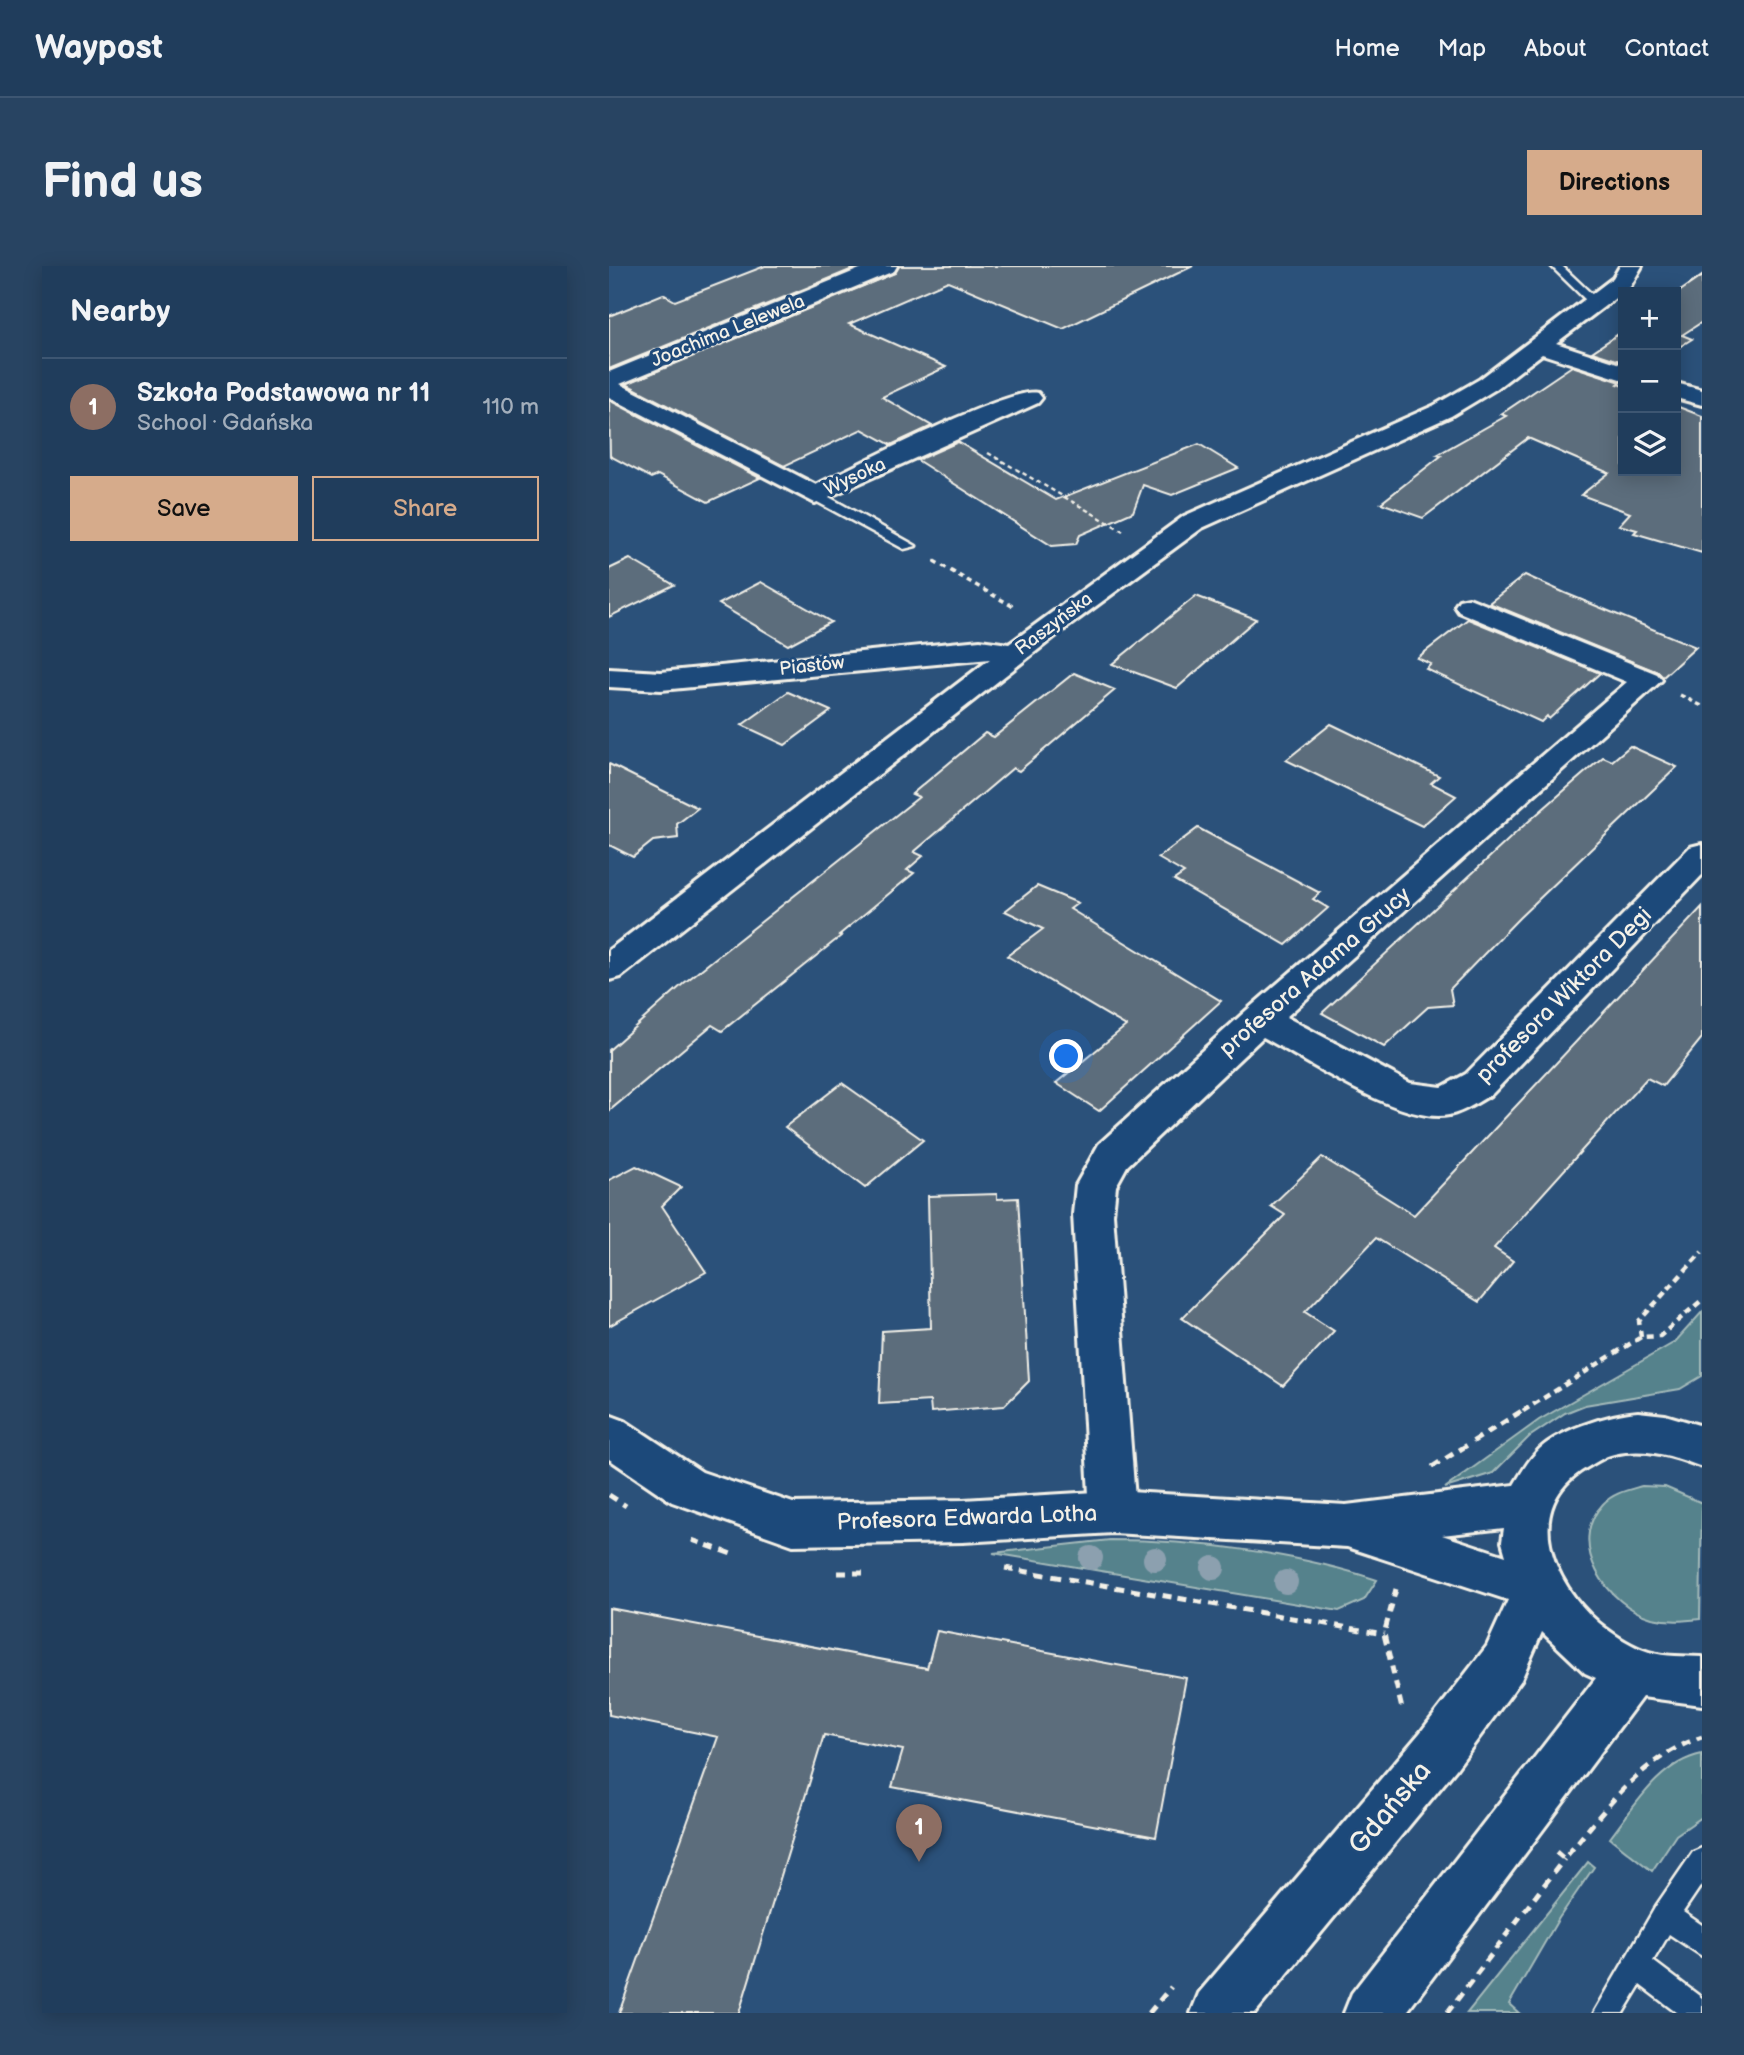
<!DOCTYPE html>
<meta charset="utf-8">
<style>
body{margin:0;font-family:"Balsamiq Sans",sans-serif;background:#284462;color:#f1f3f6}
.controls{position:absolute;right:21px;top:21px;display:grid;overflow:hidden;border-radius:0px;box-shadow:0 4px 18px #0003}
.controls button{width:63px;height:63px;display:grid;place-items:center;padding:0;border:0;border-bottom:2px solid #3d5672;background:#203d5c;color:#f1f3f6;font:35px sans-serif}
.you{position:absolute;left:458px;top:791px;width:24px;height:24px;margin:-18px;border:5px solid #fff;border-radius:50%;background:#1a73e8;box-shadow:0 0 0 10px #1a73e833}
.badge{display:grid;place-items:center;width:46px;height:46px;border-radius:50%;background:#d6ab8b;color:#fff;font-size:23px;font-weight:700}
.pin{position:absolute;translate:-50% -58px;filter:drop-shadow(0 2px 4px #0008)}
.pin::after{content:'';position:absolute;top:37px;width:24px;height:21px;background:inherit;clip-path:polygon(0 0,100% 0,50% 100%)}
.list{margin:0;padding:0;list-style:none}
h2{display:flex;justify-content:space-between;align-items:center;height:91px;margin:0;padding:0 28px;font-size:30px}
h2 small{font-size:23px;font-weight:400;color:#a2aebb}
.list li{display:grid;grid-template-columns:46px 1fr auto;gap:21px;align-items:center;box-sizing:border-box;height:98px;padding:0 28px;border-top:2px solid #3d5672}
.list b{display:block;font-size:26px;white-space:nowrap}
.list p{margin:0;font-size:23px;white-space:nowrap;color:#a2aebb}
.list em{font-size:23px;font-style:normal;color:#a2aebb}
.actions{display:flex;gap:14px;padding:21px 28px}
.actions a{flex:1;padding:16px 0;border:2px solid #d6ab8b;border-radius:0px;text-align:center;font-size:24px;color:#d6ab8b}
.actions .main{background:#d6ab8b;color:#111}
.icon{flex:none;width:38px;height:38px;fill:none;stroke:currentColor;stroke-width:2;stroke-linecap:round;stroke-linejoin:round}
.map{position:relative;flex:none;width:1093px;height:1747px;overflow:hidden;border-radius:0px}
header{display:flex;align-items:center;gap:42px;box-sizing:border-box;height:98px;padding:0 35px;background:#203d5c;border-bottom:2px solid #3d5672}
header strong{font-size:33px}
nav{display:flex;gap:38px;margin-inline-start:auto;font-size:24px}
.intro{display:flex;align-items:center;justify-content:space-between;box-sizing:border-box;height:168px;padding:0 42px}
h1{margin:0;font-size:49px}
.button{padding:18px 32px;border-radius:0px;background:#d6ab8b;color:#111;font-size:24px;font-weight:700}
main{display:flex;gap:42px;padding:0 42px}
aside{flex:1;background:#203d5c;border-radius:0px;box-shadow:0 4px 18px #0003}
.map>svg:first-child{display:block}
.green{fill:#54828c;stroke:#a4baba;stroke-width:2}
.building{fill:#5c6d7c;stroke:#f4f1e8;stroke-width:2}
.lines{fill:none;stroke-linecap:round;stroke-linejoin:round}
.lane-casing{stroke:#f4f1e8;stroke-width:5}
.street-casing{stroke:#f4f1e8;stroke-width:6}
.secondary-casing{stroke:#f4f1e8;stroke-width:6}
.path-far3{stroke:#f4f1e8;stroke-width:2.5;stroke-dasharray:4.5 3.5;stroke-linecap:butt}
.path-far2{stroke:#f4f1e8;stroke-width:3.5;stroke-dasharray:5 4.5;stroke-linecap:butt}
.path-far1{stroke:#f4f1e8;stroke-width:4.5;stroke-dasharray:7 5;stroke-linecap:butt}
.path{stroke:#f4f1e8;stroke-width:5;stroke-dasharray:9 7;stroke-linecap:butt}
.lane{fill:#1f4a7a;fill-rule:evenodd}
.street{fill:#1f4a7a;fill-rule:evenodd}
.secondary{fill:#1f4a7a;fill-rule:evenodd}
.tree{fill:#8ca0af}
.labels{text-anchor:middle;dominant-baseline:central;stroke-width:6;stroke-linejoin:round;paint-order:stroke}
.far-street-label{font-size:19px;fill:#f4f1e8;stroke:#1f4a7a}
.street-label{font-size:23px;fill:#f4f1e8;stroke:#1f4a7a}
.near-street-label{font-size:28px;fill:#f4f1e8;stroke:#1f4a7a}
</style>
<header>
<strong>Waypost</strong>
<nav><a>Home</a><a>Map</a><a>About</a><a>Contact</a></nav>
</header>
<div class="intro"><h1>Find us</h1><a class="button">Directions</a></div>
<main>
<aside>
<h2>Nearby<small></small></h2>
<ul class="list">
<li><span class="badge" style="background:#8d6e63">1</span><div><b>Szkoła Podstawowa nr 11</b><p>School · Gdańska</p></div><em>110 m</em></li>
</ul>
<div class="actions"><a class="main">Save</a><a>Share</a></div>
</aside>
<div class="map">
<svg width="1093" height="1747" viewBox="0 0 1093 1747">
<rect width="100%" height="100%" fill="#2b517a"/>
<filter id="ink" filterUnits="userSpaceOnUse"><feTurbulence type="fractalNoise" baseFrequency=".0143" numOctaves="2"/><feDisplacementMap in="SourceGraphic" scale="14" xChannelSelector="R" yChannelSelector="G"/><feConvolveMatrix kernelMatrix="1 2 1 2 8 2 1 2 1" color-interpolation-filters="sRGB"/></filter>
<g filter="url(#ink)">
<!-- green -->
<g class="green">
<path d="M 1093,1046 L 1093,1110 L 1071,1123 L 976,1139 L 956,1147 L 920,1171 L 884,1207 L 836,1222 L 930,1154 L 1066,1076 Z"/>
<path d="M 1033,1220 L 1056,1221 L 1093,1237 L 1091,1353 C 1074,1355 1060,1356 1043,1352 C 999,1340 956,1278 994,1238 C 1004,1227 1019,1224 1033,1220 Z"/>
<path d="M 501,1274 C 584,1274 689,1287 768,1314 L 755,1334 L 730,1345 L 384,1287 Z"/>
<path d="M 1093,1488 L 1093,1551 L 1067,1569 L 1043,1605 L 1001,1572 C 1026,1540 1050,1497 1093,1488 Z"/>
<path d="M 979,1596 L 985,1601 L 950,1652 L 900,1738 L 910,1747 L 858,1747 Z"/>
</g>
<!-- building -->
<g class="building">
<path d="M 156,0 L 251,0 L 0,103 L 0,50 L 54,28 L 66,35 Z"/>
<path d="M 290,0 L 584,0 L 454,63 L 339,15 L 240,58 L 337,101 L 273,131 L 323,160 L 282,179 L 253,163 L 175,200 L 17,118 L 286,7 Z"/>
<path d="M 1093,10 L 1093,56 L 1073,69 L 1083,73 L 1067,83 L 1067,28 Z"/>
<path d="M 1014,65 L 1014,96 L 983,86 Z"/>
<path d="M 963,100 L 1012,116 L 1009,118 L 1014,120 L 1014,205 L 1067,205 L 1067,140 L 1093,150 L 1093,287 L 1025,267 L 1028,264 L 1010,259 L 1021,247 L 972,229 L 1000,207 L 919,172 L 814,252 L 772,237 L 832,190 L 828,189 L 897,150 L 892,148 Z"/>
<path d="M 0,134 L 151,212 L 99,236 L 49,209 L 42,212 L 1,190 Z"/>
<path d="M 349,176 L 447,234 L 590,178 L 629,202 L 563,229 L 534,219 L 524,246 L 471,269 L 467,278 L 443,280 L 308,194 Z"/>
<path d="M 21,293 L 65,319 L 0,351 L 0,303 Z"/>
<path d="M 916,309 L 956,327 L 1087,381 L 1054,411 L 1049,406 L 880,337 Z"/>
<path d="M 152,316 L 222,356 L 179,379 L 110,338 Z"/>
<path d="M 587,330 L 647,353 L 568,422 L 503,398 Z"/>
<path d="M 859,353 L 991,407 L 940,453 L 938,450 L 932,456 L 817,403 L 822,398 L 808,392 Z"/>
<path d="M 465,407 L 506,424 L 410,505 L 404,502 L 305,586 L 314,590 L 298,604 L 305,607 L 230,669 L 232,670 L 113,765 L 103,759 L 0,845 L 0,784 L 75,717 L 310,531 L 303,528 L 376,467 L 385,471 Z"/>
<path d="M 179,426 L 222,445 L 176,479 L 133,459 Z"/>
<path d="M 722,458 L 830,510 L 822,517 L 847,530 L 813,560 L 677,494 Z"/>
<path d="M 1021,480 L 1068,501 L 910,652 L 841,723 L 844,739 L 819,741 L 775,781 L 713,747 L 912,562 L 994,491 L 1003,495 Z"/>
<path d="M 0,498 L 89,542 L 68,558 L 69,572 L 44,575 L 24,591 L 0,579 Z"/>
<path d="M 589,562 L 711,627 L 704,633 L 719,642 L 677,679 L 565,614 L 575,607 L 549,592 Z"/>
<path d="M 428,620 L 469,637 L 461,643 L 612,735 L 490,845 L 447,817 L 517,760 L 398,690 L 434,663 L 396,645 Z"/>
<path d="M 1093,641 L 1093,772 L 1054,820 L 1038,812 L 885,982 L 904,995 L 870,1036 L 767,972 L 696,1046 L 725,1065 L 674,1120 L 573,1052 L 676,949 L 662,940 L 713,891 L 805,949 Z"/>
<path d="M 233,817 L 314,874 L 256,922 L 176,861 Z"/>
<path d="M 27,900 L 72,921 L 53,940 L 97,1006 L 0,1060 L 0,914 Z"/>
<path d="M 388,928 L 388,933 L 409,932 L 420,1115 L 395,1140 L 322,1146 L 321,1135 L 270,1138 L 273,1065 L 322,1062 L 319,930 Z"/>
<path d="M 0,1342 L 318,1402 L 328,1365 L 577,1412 L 547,1571 L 283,1521 L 294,1484 L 215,1469 L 130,1747 L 10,1747 L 109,1471 L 0,1449 Z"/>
</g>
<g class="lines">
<defs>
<g id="lane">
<path d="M 942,0 L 953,0 L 990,35 L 990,39 L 982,39 Z"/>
<path d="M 201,226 L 211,226 L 307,280 L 295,283 L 201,232 Z"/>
<path d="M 1093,1582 L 1093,1618 L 1074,1646 L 1093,1659 L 1093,1690 L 1060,1668 L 1044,1695 L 1093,1732 L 1093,1747 L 1068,1747 L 1031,1719 L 1014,1747 L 985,1747 L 1047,1640 L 1084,1586 Z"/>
</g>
<g id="street">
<path d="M 258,0 L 288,0 L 285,5 L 11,118 L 207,219 C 243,202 400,120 429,127 L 433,132 L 429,137 L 206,237 L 0,131 L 0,106 Z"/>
<path d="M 1011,0 L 1033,0 L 1021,21 L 947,77 L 1014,99 L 1014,114 L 933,88 L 887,123 L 842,150 L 593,262 L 453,365 L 12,711 L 0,714 L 0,684 L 381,393 L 52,424 L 0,421 L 0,403 L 52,406 L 371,374 L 400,378 L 575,250 L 824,140 L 871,113 L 1004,12 Z"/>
<path d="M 1067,117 L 1093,124 L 1093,139 L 1067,132 Z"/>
<path d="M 860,332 L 1048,408 L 1053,414 L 677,751 L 801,817 L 833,821 L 857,808 L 1081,581 L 1093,578 L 1093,609 L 883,828 C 870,835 855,846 840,849 C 793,859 697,794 654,771 L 518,900 L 507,920 L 504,948 L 527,1246 L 520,1261 L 504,1267 L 488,1261 L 481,1246 L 464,948 L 467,919 L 490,878 L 638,744 L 1018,416 L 850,346 L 846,340 L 850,334 Z"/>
</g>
<path id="secondary" d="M 1029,1146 L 1056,1149 L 1093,1160 L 1093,1201 C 1064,1190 1037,1181 1005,1188 C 995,1190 986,1197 977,1202 C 911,1241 943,1317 990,1357 C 1005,1369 1021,1380 1040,1386 C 1056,1391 1076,1390 1093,1391 L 1093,1439 L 1033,1431 L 797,1747 L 735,1747 L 743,1727 L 987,1412 L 976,1407 L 933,1366 L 912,1414 L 847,1503 L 646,1747 L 582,1747 L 590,1727 L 811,1467 L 878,1380 L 899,1334 L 738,1281 L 504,1267 L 354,1276 L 184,1279 L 63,1236 L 0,1193 L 0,1149 L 16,1155 L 93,1206 L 184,1237 L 354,1234 L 504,1225 L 737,1239 L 905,1219 C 912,1208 918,1196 927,1187 C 945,1165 1001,1148 1029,1146 ZM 895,1262 L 893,1276 L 897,1290 L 833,1269 Z"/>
</defs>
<!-- lane casing -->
<use href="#lane" class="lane-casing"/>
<!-- street casing -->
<use href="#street" class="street-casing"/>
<!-- secondary casing -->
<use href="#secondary" class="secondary-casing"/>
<!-- path-far3 -->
<path class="path-far3" d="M 379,187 L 514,265"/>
<!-- path-far2 -->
<g class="path-far2">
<path d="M 325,295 L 405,341"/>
<path d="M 1071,429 L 1093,440"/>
</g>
<!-- path-far1 -->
<g class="path-far1">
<path d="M 1032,1071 L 1030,1055 L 1093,986"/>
<path d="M 914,1145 L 1032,1071 L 1051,1070 L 1093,1034"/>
</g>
<!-- path -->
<g class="path">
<path d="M 823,1201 L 916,1143"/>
<path d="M 0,1229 L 17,1240"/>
<path d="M 83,1274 L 128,1290"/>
<path d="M 396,1302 L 775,1368"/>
<path d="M 229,1307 L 255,1307"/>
<path d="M 787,1323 L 775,1368 L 794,1447"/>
<path d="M 947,1586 L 955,1593 C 996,1544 1031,1492 1093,1471"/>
<path d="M 540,1747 L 562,1721"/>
<path d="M 838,1747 L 955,1593"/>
</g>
<!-- lane -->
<use href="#lane" class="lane"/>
<!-- street -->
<use href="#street" class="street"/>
<!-- secondary -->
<use href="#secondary" class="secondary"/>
</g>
<!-- trees -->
<g class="tree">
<circle cx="482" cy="1292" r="12"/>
<circle cx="546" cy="1293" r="12"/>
<circle cx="604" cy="1302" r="12"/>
<circle cx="677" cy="1316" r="12"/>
</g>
</g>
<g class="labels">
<!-- far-street labels -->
<g class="far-street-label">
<text transform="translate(119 65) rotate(-22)">Joachima Lelewela</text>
<text transform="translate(246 211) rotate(-25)">Wysoka</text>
<text transform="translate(445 358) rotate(-37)">Raszyńska</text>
<text transform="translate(203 400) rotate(-6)">Piastów</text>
</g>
<!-- street labels -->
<g class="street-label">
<text transform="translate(706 706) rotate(-41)">profesora Adama Grucy</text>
<text transform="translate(955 729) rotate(-45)">profesora Wiktora Degi</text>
<text transform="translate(358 1252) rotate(-2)">Profesora Edwarda Lotha</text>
</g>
<!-- near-street labels -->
<g class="near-street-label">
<text transform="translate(781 1542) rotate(-50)">Gdańska</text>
</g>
</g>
</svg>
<div class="controls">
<button>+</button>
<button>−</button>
<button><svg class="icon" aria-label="layers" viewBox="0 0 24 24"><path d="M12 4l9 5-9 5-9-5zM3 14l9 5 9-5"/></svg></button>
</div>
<div class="you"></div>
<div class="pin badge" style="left:310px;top:1596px;background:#8d6e63">1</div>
</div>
</main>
